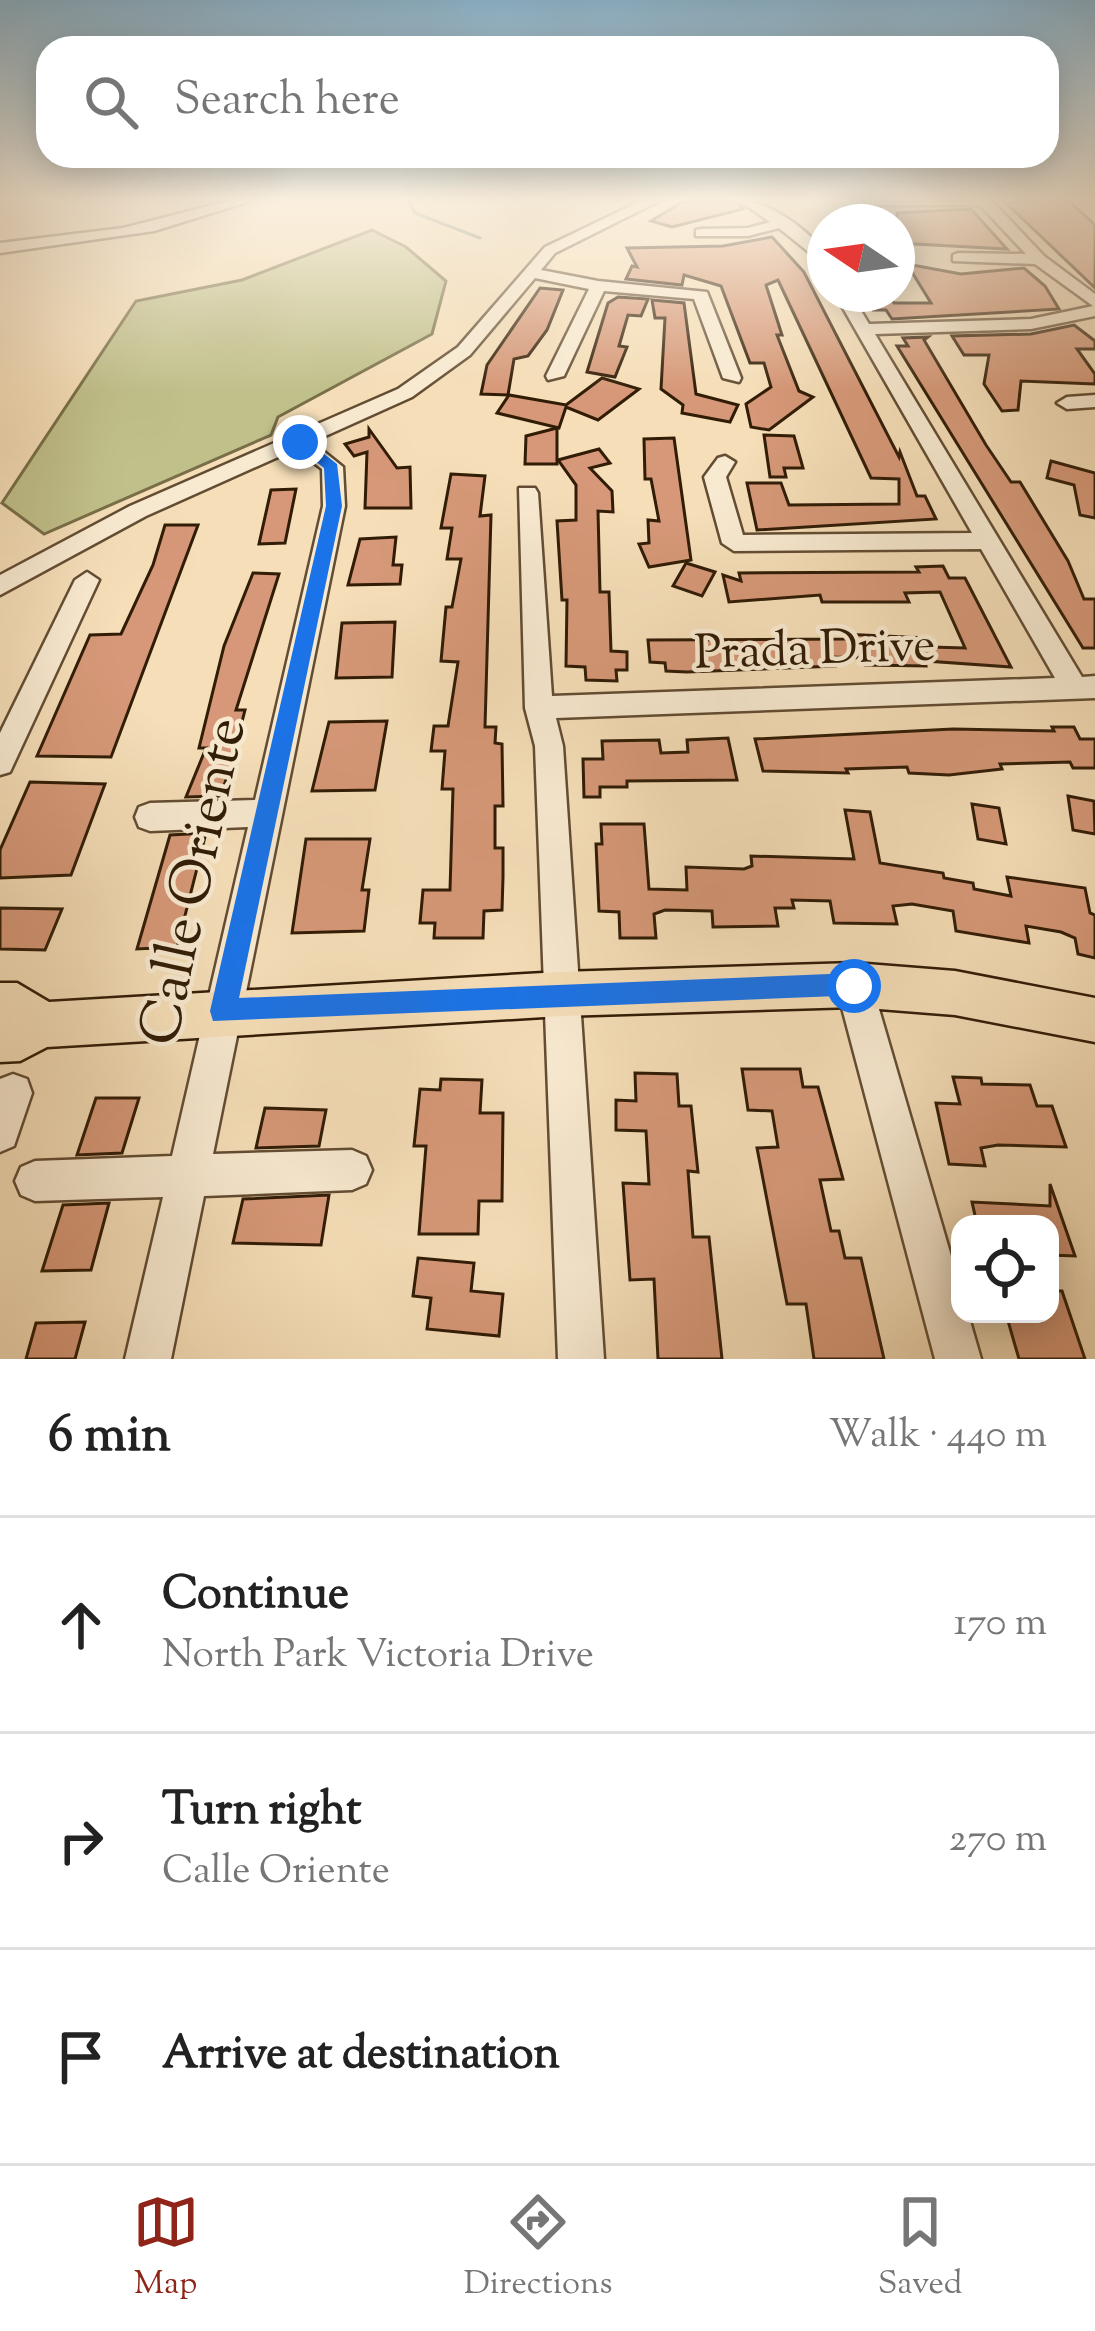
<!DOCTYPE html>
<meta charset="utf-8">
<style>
body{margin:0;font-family:"Sorts Mill Goudy",serif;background:#f6f6f6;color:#222}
.controls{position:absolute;right:36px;bottom:36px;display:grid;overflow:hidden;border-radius:24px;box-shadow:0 6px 30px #0003}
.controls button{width:108px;height:108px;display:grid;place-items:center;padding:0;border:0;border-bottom:3px solid #e0e0e0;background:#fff;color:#222;font:60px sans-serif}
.compass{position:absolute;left:807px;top:204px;width:108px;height:108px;border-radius:50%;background:#fff;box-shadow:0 6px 30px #0003;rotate:283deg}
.stop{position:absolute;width:36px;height:36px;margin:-27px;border:9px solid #1a73e8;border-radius:50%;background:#fff}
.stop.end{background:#1a73e8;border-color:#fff;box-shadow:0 3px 12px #0008}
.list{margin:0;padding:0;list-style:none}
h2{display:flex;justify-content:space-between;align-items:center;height:156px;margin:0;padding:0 48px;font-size:51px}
h2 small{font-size:39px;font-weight:400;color:#767676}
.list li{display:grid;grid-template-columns:78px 1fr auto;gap:36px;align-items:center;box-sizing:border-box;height:216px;padding:0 48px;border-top:3px solid #e0e0e0}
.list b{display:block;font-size:45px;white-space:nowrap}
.list p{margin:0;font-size:39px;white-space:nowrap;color:#767676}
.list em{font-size:39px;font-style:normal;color:#767676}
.icon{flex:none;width:66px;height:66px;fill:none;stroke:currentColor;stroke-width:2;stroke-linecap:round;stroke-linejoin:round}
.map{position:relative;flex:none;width:1095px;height:1359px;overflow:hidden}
.search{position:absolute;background:#fff;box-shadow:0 6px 30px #0003;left:36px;right:36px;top:36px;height:132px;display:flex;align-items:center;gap:30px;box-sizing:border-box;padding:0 42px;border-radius:36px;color:#767676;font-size:45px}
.sheet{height:804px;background:#fff}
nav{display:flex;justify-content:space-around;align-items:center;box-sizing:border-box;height:168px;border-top:3px solid #e0e0e0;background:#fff;font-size:33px;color:#767676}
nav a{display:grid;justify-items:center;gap:6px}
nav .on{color:#8f2418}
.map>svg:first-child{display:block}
.green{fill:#c0c08b;stroke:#786e48;stroke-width:3}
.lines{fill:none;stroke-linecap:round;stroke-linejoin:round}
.stream{stroke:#727b6e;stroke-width:3}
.building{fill:#d69878;stroke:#311c06;stroke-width:3}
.minor-casing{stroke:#624c32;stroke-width:5}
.major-casing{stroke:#311c06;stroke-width:5}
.minor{fill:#f8ead1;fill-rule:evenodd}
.major{fill:#f5deb8;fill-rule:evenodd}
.route{fill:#1a73e8}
.labels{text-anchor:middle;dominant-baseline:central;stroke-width:9;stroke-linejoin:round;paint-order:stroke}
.street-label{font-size:48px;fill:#311c06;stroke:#f8ead1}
.near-street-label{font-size:57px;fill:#311c06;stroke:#f8ead1}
</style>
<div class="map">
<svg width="1095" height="1359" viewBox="0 0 1095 1359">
<rect width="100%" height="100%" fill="#f5deb8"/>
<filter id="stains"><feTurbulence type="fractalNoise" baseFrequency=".00167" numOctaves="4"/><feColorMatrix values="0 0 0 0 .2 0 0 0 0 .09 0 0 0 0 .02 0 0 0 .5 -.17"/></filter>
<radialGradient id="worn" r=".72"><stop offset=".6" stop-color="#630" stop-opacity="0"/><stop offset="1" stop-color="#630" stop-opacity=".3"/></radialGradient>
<!-- green -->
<path class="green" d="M 372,230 L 406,247 L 446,281 L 432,334 L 278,417 L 271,435 L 44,534 L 2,503 L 136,301 L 242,280 Z"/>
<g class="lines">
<!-- stream -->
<path class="stream" d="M 408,201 L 415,213 L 480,238"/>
</g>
<!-- building -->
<g class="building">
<path d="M 684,201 L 736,201 L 743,209 L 672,227 L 651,221 Z"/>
<path d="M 1069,201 L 1095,225 L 1095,288 L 1005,202 Z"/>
<path d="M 971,209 L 1007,249 L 897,243 L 897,213 Z"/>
<path d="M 772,237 L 804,272 L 899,457 L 900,452 L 917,496 L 925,496 L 936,519 L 757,530 L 747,483 L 781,483 L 789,505 L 899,504 L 899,479 L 871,478 L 778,280 L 766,285 L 782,335 L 777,335 L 799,391 L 813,397 L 769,430 L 751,427 L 746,404 L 771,387 L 764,363 L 750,363 L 721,286 L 684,275 L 682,285 L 626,279 L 632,266 L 637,267 L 627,248 L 723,246 Z"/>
<path d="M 907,264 L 961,274 L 1024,268 L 1045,286 L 1059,309 L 892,319 L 886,310 L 873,310 L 864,294 L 888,294 L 894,303 L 931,303 Z"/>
<path d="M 540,288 L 563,290 L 547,330 L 528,356 L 514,359 L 508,395 L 481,394 L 487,365 Z"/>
<path d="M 618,297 L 648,299 L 641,316 L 628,315 L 619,346 L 627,347 L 615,377 L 587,372 L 608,303 Z"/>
<path d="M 652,300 L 684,303 L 696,394 L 738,405 L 730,422 L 682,413 L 683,405 L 661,389 L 665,318 L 655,318 Z"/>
<path d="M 1074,325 L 1095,341 L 1095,349 L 1077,349 L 1095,374 L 1095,384 L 1021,381 L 1018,410 L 1002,411 L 984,384 L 989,355 L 964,355 L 952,336 L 1031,334 Z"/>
<path d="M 928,337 L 924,340 L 986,445 L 1011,482 L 1020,482 L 1068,561 L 1084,599 L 1095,599 L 1095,648 L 1083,648 L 897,346 L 908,346 L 903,338 Z"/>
<path d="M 602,378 L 639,389 L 598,420 L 566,407 L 559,428 L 497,413 L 509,395 L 566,405 Z"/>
<path d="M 557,428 L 557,464 L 525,464 L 526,436 Z"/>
<path d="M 369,429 L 397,468 L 410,467 L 411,508 L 365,508 L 367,452 L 354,456 L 345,444 L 369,437 Z"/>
<path d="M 764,435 L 794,436 L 803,468 L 784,468 L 786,477 L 770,477 Z"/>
<path d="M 674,438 L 691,560 L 649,567 L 639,544 L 649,543 L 648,520 L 659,521 L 651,479 L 645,479 L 644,439 Z"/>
<path d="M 599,449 L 610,463 L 590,468 L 612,491 L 613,512 L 598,511 L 600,592 L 609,592 L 611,651 L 627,652 L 627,670 L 616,670 L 617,681 L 586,680 L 585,667 L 566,666 L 567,600 L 562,600 L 557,521 L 576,520 L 576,485 L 558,460 Z"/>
<path d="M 1051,461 L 1095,473 L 1095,518 L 1080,515 L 1074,485 L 1047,478 Z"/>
<path d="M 451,474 L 485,476 L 480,516 L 491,515 L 485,727 L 496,727 L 495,743 L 502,744 L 503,806 L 495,806 L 495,848 L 503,848 L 503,877 L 502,910 L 484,911 L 483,938 L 434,938 L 435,923 L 420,923 L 423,890 L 450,890 L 453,789 L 442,789 L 445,751 L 431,751 L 434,726 L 448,726 L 458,662 L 441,661 L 446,607 L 452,607 L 461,559 L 447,559 L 452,528 L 441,528 Z"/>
<path d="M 296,489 L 285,543 L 259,544 L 271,490 Z"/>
<path d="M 165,525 L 198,525 L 111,757 L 37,756 L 90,635 L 121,634 L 153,565 Z"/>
<path d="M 396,537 L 393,565 L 402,565 L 400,584 L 348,585 L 360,539 Z"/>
<path d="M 686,563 L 715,572 L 702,596 L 673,586 Z"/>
<path d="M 943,566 L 949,578 L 965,578 L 1011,667 L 925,661 L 926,666 L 865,665 L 863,658 L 832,657 L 835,666 L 687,672 L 666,671 L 665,663 L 650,662 L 648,640 L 845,639 L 843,634 L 927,638 L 930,647 L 965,648 L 940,592 L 905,593 L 909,602 L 822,602 L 820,595 L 729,602 L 723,575 L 741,581 L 739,573 L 919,572 L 916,567 Z"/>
<path d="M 253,573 L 279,574 L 236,710 L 245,710 L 229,772 L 220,796 L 186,797 L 206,748 L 199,748 L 224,646 Z"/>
<path d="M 395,622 L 392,677 L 336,678 L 342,623 Z"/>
<path d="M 387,721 L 375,790 L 312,791 L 329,722 Z"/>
<path d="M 1052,727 L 1074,727 L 1080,739 L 1095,739 L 1095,768 L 1073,768 L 1070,762 L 1000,764 L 1002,769 L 949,775 L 909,773 L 907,767 L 846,769 L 848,773 L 763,771 L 755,739 L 953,729 L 1054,731 Z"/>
<path d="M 728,738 L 737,780 L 627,781 L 627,787 L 600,787 L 600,797 L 584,797 L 583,759 L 603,759 L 602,741 L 659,740 L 661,753 L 688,752 L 687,740 Z"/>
<path d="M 30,782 L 105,784 L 71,875 L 0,878 L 0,850 Z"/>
<path d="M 1068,796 L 1094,801 L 1095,834 L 1073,830 Z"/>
<path d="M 972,804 L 999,808 L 1006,844 L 978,839 Z"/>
<path d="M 845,810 L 870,812 L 880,863 L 943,873 L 944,878 L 973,883 L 974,889 L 1011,896 L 1007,877 L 1085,888 L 1090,913 L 1095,915 L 1095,958 L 1078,954 L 1075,938 L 1061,932 L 1026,926 L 1029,943 L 956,931 L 953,911 L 912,904 L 893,906 L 897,924 L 834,923 L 830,901 L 792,900 L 794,908 L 775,908 L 778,926 L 713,927 L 712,911 L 665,910 L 654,914 L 656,938 L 620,938 L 619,912 L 599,911 L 596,844 L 602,844 L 601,824 L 644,824 L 649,889 L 687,890 L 686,867 L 744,869 L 752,866 L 751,856 L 854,859 Z"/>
<path d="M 206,833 L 177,947 L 137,949 L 170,835 Z"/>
<path d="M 306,839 L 370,839 L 362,890 L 369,890 L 364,931 L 292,933 Z"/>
<path d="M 0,908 L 62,909 L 45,950 L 0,949 Z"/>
<path d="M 742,1069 L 800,1069 L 803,1087 L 818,1087 L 843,1179 L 820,1180 L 831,1231 L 839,1231 L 845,1258 L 861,1258 L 884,1359 L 814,1359 L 806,1304 L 787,1304 L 757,1148 L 778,1147 L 772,1111 L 748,1110 Z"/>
<path d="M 635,1073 L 677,1074 L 679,1106 L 691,1106 L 698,1172 L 688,1171 L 693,1237 L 709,1237 L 722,1359 L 658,1359 L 654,1279 L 630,1280 L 623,1183 L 649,1184 L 646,1131 L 616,1130 L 616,1100 L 636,1101 Z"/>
<path d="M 953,1077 L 981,1078 L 982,1084 L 1030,1085 L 1037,1106 L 1052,1106 L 1066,1147 L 998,1145 L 981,1148 L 985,1166 L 949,1164 L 936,1103 L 960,1104 Z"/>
<path d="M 441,1079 L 482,1080 L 480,1113 L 503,1113 L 502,1201 L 479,1201 L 478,1234 L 419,1234 L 426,1146 L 414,1146 L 420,1089 L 440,1090 Z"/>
<path d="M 96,1098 L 139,1098 L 122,1153 L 77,1155 Z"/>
<path d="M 265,1108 L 326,1110 L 319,1146 L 256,1148 Z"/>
<path d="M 1050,1184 L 1075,1256 L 1050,1255 L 1050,1224 L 977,1224 L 972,1202 L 1050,1206 Z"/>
<path d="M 329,1195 L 321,1245 L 233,1243 L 243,1199 Z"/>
<path d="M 109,1203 L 91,1270 L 42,1271 L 63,1205 Z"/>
<path d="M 418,1258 L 474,1263 L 471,1291 L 503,1294 L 499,1336 L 427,1329 L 431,1298 L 413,1296 Z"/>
<path d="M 1050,1291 L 1062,1291 L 1085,1359 L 1019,1359 L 1006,1314 L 1050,1314 Z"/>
<path d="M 85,1322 L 75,1359 L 26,1359 L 36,1323 Z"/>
</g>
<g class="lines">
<defs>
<g id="minor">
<path d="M 229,201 L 250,201 L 154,231 L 0,253 L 0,243 L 123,228 Z"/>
<path d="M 641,201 L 659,201 L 555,253 L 541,270 L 598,281 L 707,292 L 741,378 L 739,382 L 723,378 L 694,299 L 604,291 L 564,376 L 548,380 L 546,376 L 589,289 L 535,278 L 470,355 L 412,397 L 312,442 L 343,467 L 345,506 L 213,1154 L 352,1150 L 366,1156 L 372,1170 L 366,1184 L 352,1190 L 204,1196 L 171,1359 L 125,1359 L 163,1197 L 35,1201 L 21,1195 L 15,1181 L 21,1167 L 35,1161 L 172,1156 L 248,827 L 150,831 L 139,827 L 135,817 L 139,807 L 150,803 L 255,800 L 323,506 L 322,469 L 296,449 L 146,516 L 0,595 L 0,575 L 130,506 L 398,389 L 458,347 L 545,247 Z"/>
<path d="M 740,201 C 771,201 805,229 825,251 L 825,265 L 779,228 L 748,236 L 696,236 L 696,230 L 701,229 L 748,228 L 770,222 Z"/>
<path d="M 865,201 L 992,201 L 1044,256 L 1095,294 L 1095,316 L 1031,329 L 875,334 L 1082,677 L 1095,676 L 1095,698 L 556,718 L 563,746 L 604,1359 L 558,1359 L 535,746 L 525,708 L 519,488 L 535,488 L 538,493 L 552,696 L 1055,678 L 981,549 L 734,551 L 722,543 L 704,477 L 718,458 L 725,456 L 735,462 L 726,477 L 743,535 L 972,533 L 835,294 L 851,294 L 869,324 L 1031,319 L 1093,306 L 1035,264 L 953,261 L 953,255 L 958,253 L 1026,254 L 980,205 L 872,205 Z"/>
<path d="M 1095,395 L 1095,407 L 1067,409 L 1057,403 L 1067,397 Z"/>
<path d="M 87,572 L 99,580 L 10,772 L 0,775 L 0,733 L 75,580 Z"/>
<path d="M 854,967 L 867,972 L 872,985 L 960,1287 L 960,1314 L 968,1314 L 981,1359 L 935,1359 L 836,985 L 841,972 Z"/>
<path d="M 13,1074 L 27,1079 L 32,1093 L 14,1146 L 0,1152 L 0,1079 Z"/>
</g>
<path id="major" d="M 854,963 L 955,971 L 1095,998 L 1095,1042 L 955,1015 L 854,1007 L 561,1016 L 47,1047 L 20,1061 L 0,1062 L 0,983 L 17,983 L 49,1002 L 561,972 Z"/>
</defs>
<!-- minor casing -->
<use href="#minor" class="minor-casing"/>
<!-- major casing -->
<use href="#major" class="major-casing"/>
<!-- minor -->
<use href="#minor" class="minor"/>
<!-- major -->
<use href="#major" class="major"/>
</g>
<!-- sky -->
<linearGradient id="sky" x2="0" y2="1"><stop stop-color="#8ab7d3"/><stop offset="0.51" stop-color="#faf0df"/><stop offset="1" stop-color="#faf0df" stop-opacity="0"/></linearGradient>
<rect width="1095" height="391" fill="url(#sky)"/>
<!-- route -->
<path class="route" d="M 295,439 L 305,439 L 337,464 L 342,506 L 239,998 L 854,973 L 863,976 L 863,995 L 213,1021 L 210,1011 L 326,506 L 324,468 L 295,445 Z"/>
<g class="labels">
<!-- street labels -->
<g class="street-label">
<text transform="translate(815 652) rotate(-2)">Prada Drive</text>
</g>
<!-- near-street labels -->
<g class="near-street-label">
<text transform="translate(196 882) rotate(-78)">Calle Oriente</text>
</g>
</g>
<rect width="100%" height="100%" filter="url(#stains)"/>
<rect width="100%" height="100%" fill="url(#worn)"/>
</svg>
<div class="controls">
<button><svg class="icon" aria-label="locate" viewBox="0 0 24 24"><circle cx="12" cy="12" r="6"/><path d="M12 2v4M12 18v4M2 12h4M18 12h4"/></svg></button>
</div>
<svg class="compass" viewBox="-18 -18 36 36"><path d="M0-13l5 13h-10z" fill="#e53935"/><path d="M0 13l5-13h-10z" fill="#767676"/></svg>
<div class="stop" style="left:854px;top:986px"></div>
<div class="stop end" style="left:300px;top:442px"></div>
<div class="search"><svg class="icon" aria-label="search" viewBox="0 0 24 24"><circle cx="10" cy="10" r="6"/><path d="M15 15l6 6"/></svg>Search here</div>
</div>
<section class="sheet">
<h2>6 min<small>Walk · 440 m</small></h2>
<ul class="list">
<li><svg class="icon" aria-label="ahead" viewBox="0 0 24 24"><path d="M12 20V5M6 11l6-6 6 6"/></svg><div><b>Continue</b><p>North Park Victoria Drive</p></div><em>170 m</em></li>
<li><svg class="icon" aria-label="right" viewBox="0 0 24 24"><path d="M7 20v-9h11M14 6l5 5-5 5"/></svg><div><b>Turn right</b><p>Calle Oriente</p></div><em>270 m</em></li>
<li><svg class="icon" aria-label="arrive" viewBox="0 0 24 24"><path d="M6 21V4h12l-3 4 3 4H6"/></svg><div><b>Arrive at destination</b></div></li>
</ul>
</section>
<nav>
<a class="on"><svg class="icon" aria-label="map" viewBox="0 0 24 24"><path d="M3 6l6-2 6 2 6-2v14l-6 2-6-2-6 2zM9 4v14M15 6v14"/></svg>Map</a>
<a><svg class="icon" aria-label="directions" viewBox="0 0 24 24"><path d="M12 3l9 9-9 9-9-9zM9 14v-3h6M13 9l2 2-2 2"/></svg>Directions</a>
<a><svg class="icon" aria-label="saved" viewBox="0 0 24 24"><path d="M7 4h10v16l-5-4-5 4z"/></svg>Saved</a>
</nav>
